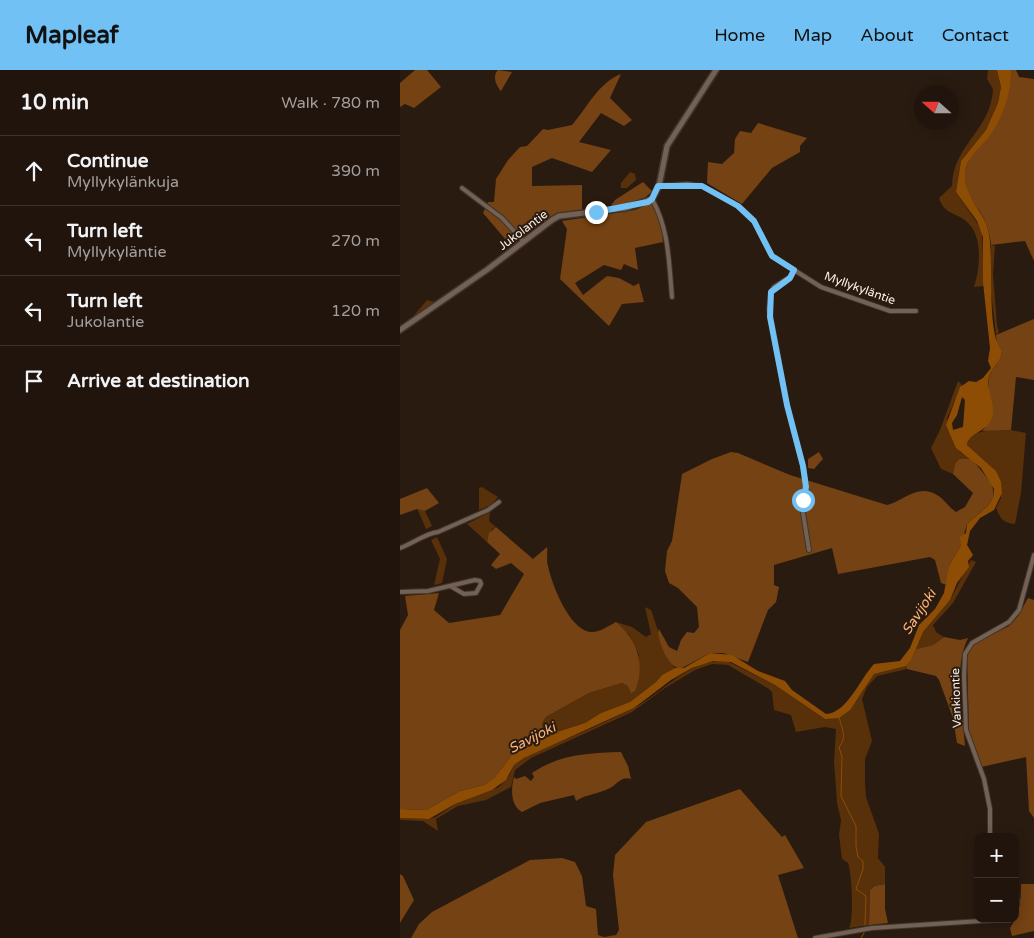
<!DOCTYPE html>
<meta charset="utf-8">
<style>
body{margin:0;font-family:"Varela Round",sans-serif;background:#2d211a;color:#f1f3f6}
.controls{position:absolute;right:15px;bottom:15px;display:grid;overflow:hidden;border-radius:10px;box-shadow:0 2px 12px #0003}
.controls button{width:45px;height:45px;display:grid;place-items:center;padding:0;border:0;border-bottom:1px solid #3d332d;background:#20140c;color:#f1f3f6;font:25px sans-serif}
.compass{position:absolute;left:514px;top:15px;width:45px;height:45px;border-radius:50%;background:#20140c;box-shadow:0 2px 12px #0003;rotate:291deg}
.stop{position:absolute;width:15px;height:15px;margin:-11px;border:4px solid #71c1f5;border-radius:50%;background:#fff}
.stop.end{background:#71c1f5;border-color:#fff;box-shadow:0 1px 5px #0008}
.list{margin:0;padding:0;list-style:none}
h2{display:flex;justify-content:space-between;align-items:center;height:65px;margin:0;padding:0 20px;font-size:21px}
h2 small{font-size:16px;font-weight:400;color:#a29e9d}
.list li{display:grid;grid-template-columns:32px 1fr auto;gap:15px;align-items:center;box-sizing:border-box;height:70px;padding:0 20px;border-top:1px solid #3d332d}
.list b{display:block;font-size:19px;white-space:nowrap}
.list p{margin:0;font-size:16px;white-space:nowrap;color:#a29e9d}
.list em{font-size:16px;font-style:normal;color:#a29e9d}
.icon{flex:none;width:28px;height:28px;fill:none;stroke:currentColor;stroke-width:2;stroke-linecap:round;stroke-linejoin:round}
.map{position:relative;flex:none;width:634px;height:868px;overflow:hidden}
header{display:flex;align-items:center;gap:30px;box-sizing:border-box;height:70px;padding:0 25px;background:#71c1f5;color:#111}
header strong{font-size:24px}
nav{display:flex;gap:28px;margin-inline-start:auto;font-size:18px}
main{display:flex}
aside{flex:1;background:#20140c}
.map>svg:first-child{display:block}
.green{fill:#58300a}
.forest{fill:#744213}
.water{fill:#8e4d05;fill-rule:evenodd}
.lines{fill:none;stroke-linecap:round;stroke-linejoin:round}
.stream{stroke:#8e4d05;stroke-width:1}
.minor-casing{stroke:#40352e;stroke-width:6}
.tertiary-casing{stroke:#40352e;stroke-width:8}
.minor{stroke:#736153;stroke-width:4}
.tertiary{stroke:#736153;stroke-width:5}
.route{stroke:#71c1f5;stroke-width:6}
.labels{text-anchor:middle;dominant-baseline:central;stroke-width:4;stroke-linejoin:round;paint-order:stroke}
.street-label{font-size:12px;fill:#faefe7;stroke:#2a1b10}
.water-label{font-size:14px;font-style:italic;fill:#feb378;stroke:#2a1b10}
</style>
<header>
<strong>Mapleaf</strong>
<nav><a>Home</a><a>Map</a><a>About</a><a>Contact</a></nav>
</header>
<main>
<aside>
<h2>10 min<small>Walk · 780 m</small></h2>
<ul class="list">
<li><svg class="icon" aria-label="ahead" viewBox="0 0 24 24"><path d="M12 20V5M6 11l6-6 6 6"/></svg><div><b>Continue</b><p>Myllykylänkuja</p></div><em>390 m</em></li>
<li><svg class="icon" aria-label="left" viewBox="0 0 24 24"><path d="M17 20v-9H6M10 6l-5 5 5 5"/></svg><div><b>Turn left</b><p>Myllykyläntie</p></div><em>270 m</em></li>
<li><svg class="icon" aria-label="left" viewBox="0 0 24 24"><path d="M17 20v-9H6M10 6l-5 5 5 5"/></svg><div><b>Turn left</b><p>Jukolantie</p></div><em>120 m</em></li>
<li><svg class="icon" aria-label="arrive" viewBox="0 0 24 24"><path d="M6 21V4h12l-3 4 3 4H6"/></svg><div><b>Arrive at destination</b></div></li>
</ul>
</aside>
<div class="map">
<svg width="634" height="868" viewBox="0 0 634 868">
<rect width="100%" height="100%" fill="#2a1b10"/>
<!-- green -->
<g class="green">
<path d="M 588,0 L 597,0 L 601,17 L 598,33 L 586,60 L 561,91 L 556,122 L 582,160 L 584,216 L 574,217 C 580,199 583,167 568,153 C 557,142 544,145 539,128 L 552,116 C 553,74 591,61 593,19 L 587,9 Z"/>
<path d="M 230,102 L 235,104 L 236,110 L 227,118 L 221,118 L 221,113 Z"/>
<path d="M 591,175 L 595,176 L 593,204 L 597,255 L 599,262 L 596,265 L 590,213 Z"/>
<path d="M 27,230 L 35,232 L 11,249 Z"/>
<path d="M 558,311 L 562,315 L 547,348 L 560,382 L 572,389 L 564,389 L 555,394 L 553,404 L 541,399 L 531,378 L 540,360 Z"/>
<path d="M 611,360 L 626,363 L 621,423 L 615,454 C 603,453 600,448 596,438 L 601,428 L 596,401 L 567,375 C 570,357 597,361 611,360 Z"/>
<path d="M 82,417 L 98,427 L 91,435 L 79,440 L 79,418 Z"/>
<path d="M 17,438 L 25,441 L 32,456 L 26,459 Z"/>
<path d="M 90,442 L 89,451 L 96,457 L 92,459 L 87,472 L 67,454 Z"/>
<path d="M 37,467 L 47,489 L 42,513 L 34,515 L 40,489 L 31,470 Z"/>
<path d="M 571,490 L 576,492 L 553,533 L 533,555 L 536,562 L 544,567 L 533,575 L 516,579 L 523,562 L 550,530 Z"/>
<path d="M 245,537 L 251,540 L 267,587 L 275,598 L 262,605 L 256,612 L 230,632 L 201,643 L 185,653 L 160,661 L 158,659 L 143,659 L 142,653 L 146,647 L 189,623 L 222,613 L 228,616 L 239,585 L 229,565 L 216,552 L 232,557 L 246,567 L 251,564 Z"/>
<path d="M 325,590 L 375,615 L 425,649 L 456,631 L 474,604 L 506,596 L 507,599 L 477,606 L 467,617 L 462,629 L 472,671 L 465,689 L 465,712 L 466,727 L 479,764 L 478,788 L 485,797 L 485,814 L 473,816 L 470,820 L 469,855 L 449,858 C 454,850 452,802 448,793 L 442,789 L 439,765 L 441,750 L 437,733 L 434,692 L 436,659 L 425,657 L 396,662 L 391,645 L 374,640 L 372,622 L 369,619 L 328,595 L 312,594 L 295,600 L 265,618 L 232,642 L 131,688 L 115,700 L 111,717 L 86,730 L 58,736 L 36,749 L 38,761 L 23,751 L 0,750 L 0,748 L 29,749 L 36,747 L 55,734 L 99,717 L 109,706 L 114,695 L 124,688 C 159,671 197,657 232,639 C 265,622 284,592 325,590 Z"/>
</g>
<!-- forest -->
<g class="forest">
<path d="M 15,0 L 27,0 L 41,17 L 14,38 L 5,34 L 0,37 L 0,13 Z"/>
<path d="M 98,0 L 112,2 L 101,21 C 96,16 92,6 98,0 Z"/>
<path d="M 611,0 L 616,0 L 619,7 L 634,9 L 634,191 L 625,171 L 591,175 C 590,164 587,155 582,145 C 576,133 563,124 564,108 C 569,68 613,42 611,0 Z"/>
<path d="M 221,4 L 210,28 L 232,50 L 224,56 L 201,43 L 179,72 L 211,80 L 192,102 L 152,88 L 132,97 L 132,116 L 182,115 L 182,140 C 143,146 141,155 111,176 L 83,143 L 88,132 L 94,132 L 96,109 L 108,90 L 120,77 L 127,76 L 143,59 L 148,60 L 172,55 C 187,38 198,13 221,4 Z"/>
<path d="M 358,53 L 407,68 L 400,76 L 400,82 L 372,98 L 342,134 L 307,113 L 308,92 L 322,94 L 334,83 L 335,69 L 340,61 L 351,63 Z"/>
<path d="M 243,112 L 252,121 C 242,134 225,134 210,137 L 215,130 Z"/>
<path d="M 252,132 L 261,149 L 263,172 L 235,178 L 238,200 L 224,194 L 221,200 L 204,195 L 175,213 L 183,225 L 207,206 L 219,208 L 234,216 L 239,213 L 244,232 L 222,234 L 209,256 L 160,209 L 167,159 L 162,151 L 235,140 Z"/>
<path d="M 634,249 L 634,310 L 616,307 L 611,360 L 582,361 C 603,340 585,330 589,308 C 591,298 602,292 602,281 L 597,276 L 596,265 Z"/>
<path d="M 331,382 L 338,383 L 390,405 L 487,435 C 501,433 516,414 535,424 C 544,428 548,437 556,442 L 565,437 L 573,423 L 553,404 L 555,394 L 559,389 L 572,389 L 592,414 L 594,426 L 588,436 L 567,454 L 561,475 L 549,496 L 547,515 L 541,513 L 535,490 L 530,487 L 438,504 L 432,478 L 374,495 L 374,515 L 379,517 L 376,532 L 368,540 L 348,592 L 323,583 L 310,583 L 280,599 C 267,595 260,575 258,563 L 259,559 L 269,577 L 277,581 L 281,570 L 287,562 L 294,563 L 299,557 L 297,537 L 278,518 L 269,513 L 265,501 L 267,481 L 272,471 L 282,404 L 312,389 Z"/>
<path d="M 419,382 L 423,389 L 414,399 L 408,398 L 408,389 Z"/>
<path d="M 27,418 L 39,433 L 25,441 L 17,439 L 0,445 L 0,429 Z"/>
<path d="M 96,457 L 133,489 L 147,477 C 148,483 146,489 148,496 C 152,515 169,559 190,562 C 199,563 208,556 216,552 C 237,569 246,595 235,621 L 231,623 L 228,616 L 222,613 L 189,623 L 146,647 L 142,653 L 143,659 L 153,657 L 160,661 L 112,685 L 94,708 L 84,715 L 60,721 L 26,740 L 0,739 L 0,560 L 8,545 L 5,526 L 39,523 L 34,540 L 49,553 L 100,545 L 124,504 L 111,493 L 96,499 L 91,495 L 100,484 L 87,472 L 89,463 Z"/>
<path d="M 628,528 L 634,530 L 634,748 L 629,741 L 626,687 L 581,697 L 569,662 L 567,585 L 573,574 L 609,556 L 618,546 Z"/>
<path d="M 544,567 L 560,570 L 568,568 C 553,599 563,643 565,676 L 557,673 L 553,648 L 539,610 L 536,606 L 507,599 L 506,596 L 511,591 L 516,579 L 533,575 Z"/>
<path d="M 221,682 L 228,696 L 231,709 C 221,706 218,714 210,718 C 199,724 186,724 176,731 L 174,725 L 140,733 L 122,742 C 110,735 111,718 114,707 L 116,709 L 125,706 L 131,711 L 134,707 L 132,703 C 160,684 189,683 221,682 Z"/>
<path d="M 340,719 L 382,767 L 385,765 L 404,798 L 378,805 L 398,868 L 11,868 L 19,854 L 32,842 L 130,790 L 162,788 L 175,792 L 182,806 L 186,836 L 196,839 L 198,865 L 204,867 L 216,865 L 219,860 L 213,805 L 215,785 L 246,752 Z"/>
<path d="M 0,804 L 3,806 L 14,830 L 0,853 Z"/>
<path d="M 485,814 L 485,839 L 488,853 L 469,855 L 470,820 L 474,816 Z"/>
<path d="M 621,814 L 634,814 L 634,861 L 612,866 L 610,858 C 620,843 621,832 621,814 Z"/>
</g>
<!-- water -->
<path class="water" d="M 597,0 L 611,0 C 612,22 602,51 588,68 C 580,78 570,84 566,98 C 559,125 585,139 589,164 C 594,190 586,264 602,281 C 602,292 591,298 589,307 C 585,321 599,337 590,352 C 584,362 568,364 567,375 L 596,401 L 601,412 L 602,423 L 594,440 L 580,448 L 570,461 L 567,475 L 573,485 L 568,491 L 569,497 L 557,513 L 550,530 L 523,562 L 511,591 L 506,596 L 474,604 L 450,640 L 439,648 L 425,649 L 375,615 L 331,592 L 313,591 L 292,598 L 271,610 L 234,638 L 124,688 L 114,695 L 106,710 L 92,720 L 55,734 L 29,749 L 0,748 L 0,739 L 26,740 L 60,721 L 84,715 L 94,708 L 112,685 L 160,661 L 185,653 L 201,643 L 230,632 L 256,612 L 262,605 L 275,598 L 284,598 L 310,583 L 332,585 L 358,601 L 385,611 L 392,620 L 426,644 C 447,643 460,609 474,594 L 500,591 L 510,578 L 519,555 L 535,539 L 544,523 L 549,496 L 561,475 L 560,467 L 566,463 L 567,454 L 588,436 L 594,426 L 594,419 L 581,398 L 556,378 L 546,355 L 560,317 L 569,311 L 576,312 L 583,308 L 591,298 L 588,291 L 590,278 L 583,212 L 583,167 L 577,151 L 556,122 L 561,91 L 586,60 L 598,33 L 601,17 ZM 562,327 L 565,330 L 563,357 L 553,360 L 552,353 L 557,345 Z"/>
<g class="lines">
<!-- stream -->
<g class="stream">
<path d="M 439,647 C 441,656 448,667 439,677 L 442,687 L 441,726 L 456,756 L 456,776 L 458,787 L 463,791 L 463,799 L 456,819 L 466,826 L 465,855"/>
<path d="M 461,868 L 464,863"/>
</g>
<defs>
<g id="minor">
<path d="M 259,116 L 287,114 L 302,116 L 338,136 L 354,151 L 372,186 L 421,217 L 490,241 L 516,241"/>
<path d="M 62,118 L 102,148 L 123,171"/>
<path d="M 252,129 C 269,159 269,193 272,227"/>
<path d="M 394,201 L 390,207 L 374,217 L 371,222 L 369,239 L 387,335 L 403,396 L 406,417 L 403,443 L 409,480"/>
<path d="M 0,478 C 12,474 26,463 38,462 L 88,440 L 99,432"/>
<path d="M 0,522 L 28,521 L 75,510 L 80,511 L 81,514 L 76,523 L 64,524 L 52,517"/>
<path d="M 590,767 L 590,739 L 584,709 L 566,660 L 564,606 L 565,584 L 572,573 L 609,552 L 619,540 L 634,485"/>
<path d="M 615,823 L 617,830 L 615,844"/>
<path d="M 415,868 L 472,858 L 612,849"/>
</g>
<path id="tertiary" d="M 0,260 L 88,199 L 152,150 L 159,146 L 226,138 L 252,129 L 259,116 L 267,76 L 316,0"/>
</defs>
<!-- minor casing -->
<use href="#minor" class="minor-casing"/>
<!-- tertiary casing -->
<use href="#tertiary" class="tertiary-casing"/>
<!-- minor -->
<use href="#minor" class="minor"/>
<!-- tertiary -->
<use href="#tertiary" class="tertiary"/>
</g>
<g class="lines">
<!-- route -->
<path class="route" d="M 196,142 L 248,132 L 252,129 L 258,116 L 302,116 L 338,136 L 354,151 L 372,186 L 394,200 L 390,208 L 371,222 L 370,247 L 387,335 L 403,396 L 406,417 L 403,430"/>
</g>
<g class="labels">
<!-- street labels -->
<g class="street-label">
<text transform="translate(123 160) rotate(-37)">Jukolantie</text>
<text transform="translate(460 218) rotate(20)">Myllykyläntie</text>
<text transform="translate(556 628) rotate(-92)">Vankiontie</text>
</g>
<!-- water labels -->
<g class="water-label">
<text transform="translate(519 542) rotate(-57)">Savijoki</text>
<text transform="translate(132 668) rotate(-27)">Savijoki</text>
</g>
</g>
</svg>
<div class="controls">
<button>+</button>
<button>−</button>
</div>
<svg class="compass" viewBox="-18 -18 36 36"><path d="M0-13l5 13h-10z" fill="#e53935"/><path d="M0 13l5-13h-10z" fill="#a29e9d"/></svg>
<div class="stop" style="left:403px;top:430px"></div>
<div class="stop end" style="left:196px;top:142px"></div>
</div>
</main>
